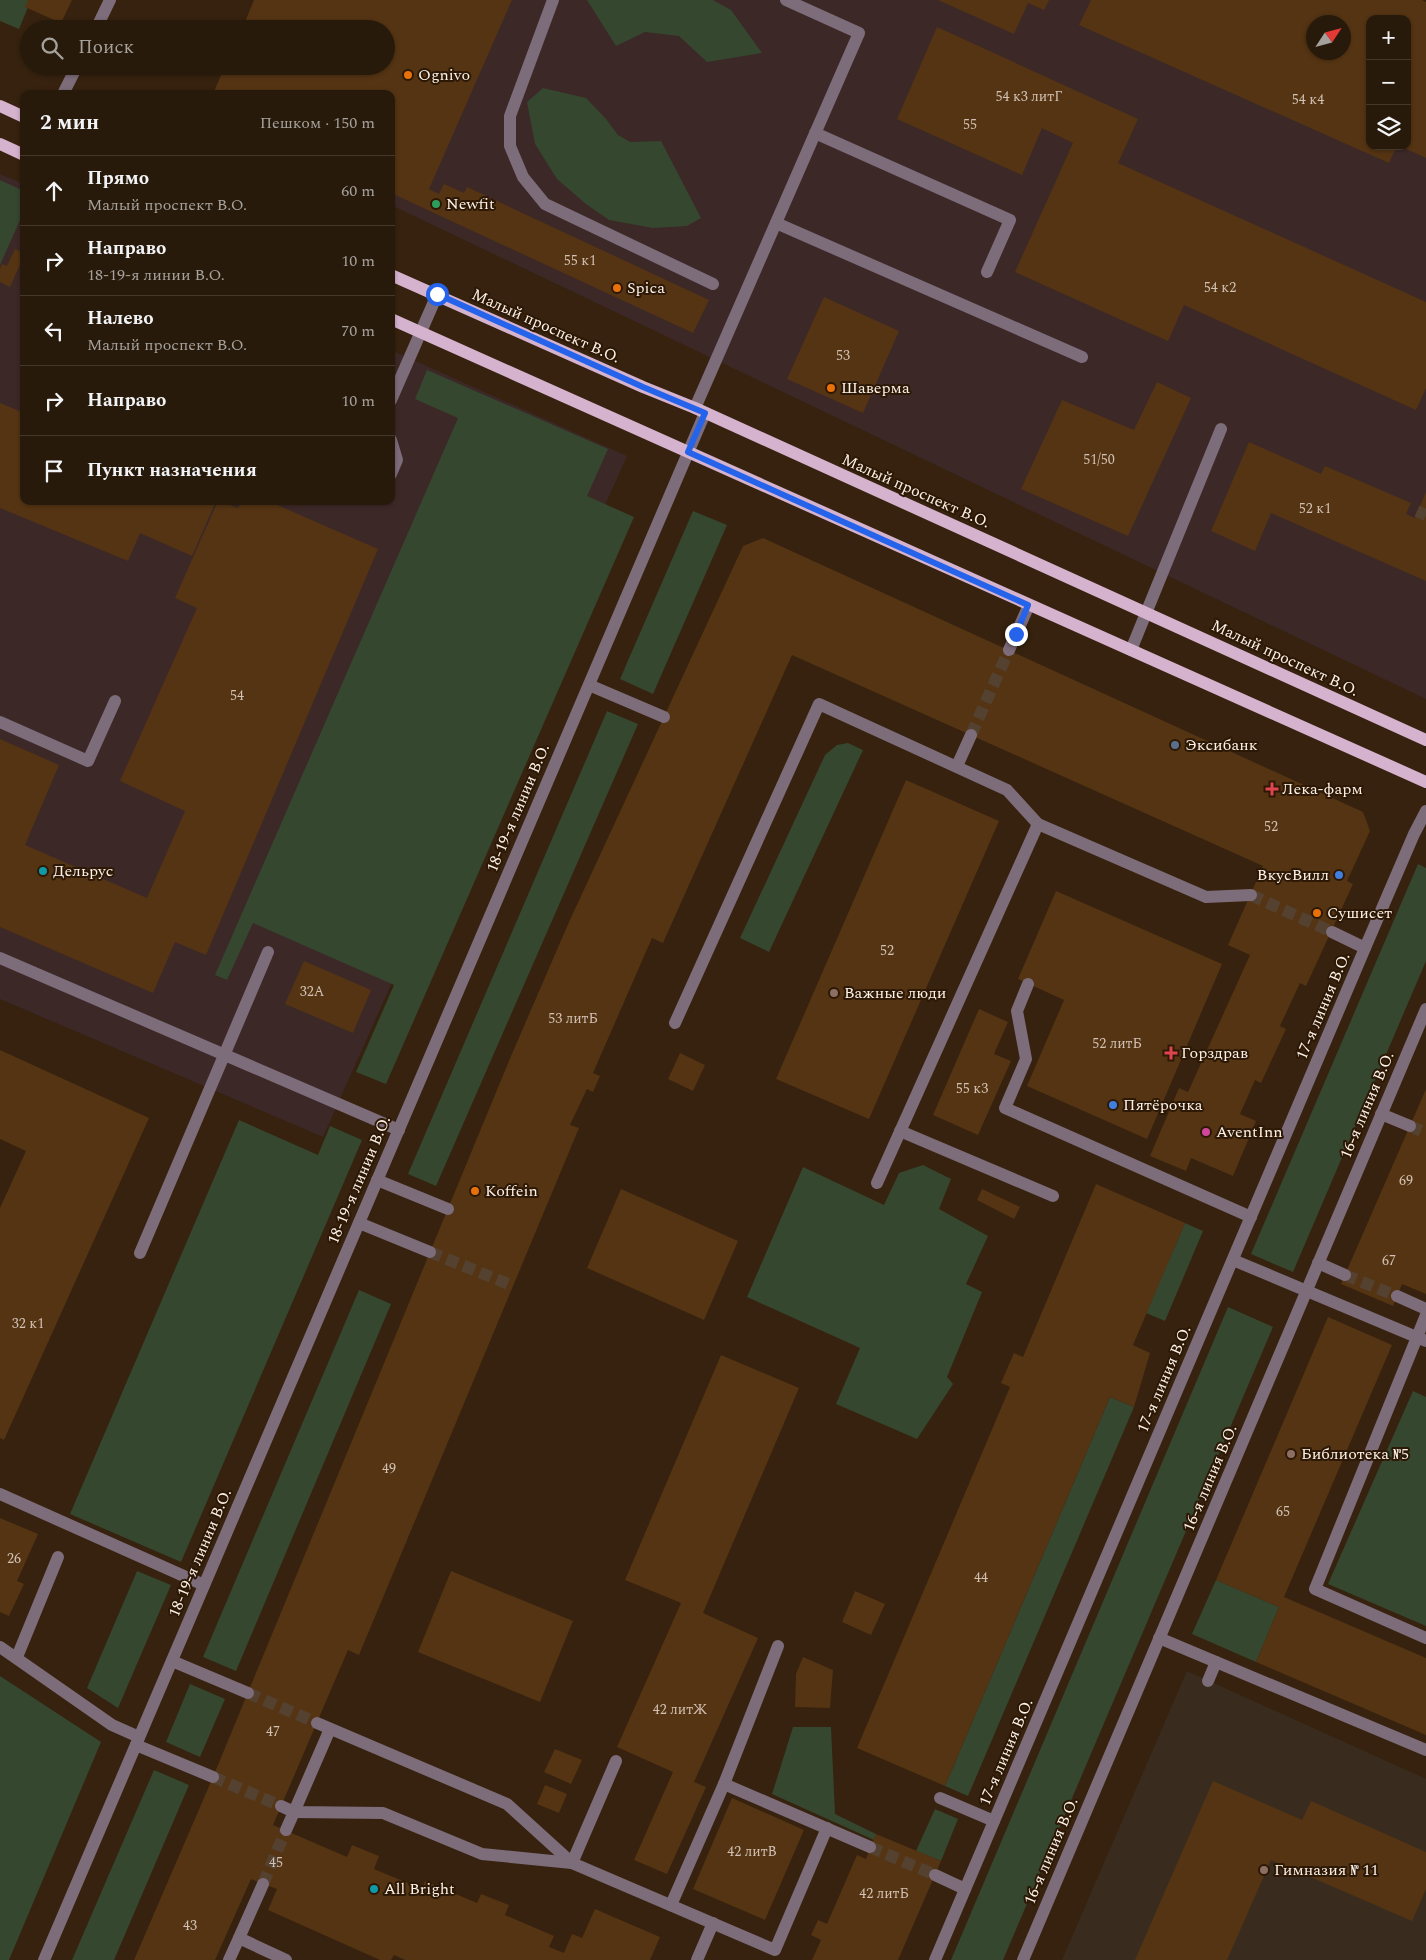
<!DOCTYPE html>
<html lang="ru">
<meta charset="utf-8">
<style>
body{margin:0;font-family:Spectral,serif;background:#342718;color:#f1f3f6}
.controls{position:absolute;right:15px;top:15px;display:grid;overflow:hidden;border-radius:10px;box-shadow:0 1px 4px #0004}
.controls button{width:45px;height:45px;display:grid;place-items:center;padding:0;border:0;border-bottom:1px solid #44382b;background:#281a0a;color:#f1f3f6;font:25px sans-serif}
.compass{position:absolute;left:1306px;top:15px;width:45px;height:45px;border-radius:50%;background:#281a0a;box-shadow:0 1px 4px #0004;rotate:54deg}
.stop{position:absolute;width:15px;height:15px;margin:-11px;border:4px solid #2563eb;border-radius:50%;background:#fff}
.stop.end{background:#2563eb;border-color:#fff;box-shadow:0 1px 5px #0008}
.list{margin:0;padding:0;list-style:none}
h2{display:flex;justify-content:space-between;align-items:center;height:65px;margin:0;padding:0 20px;font-size:21px}
h2 small{font-size:16px;font-weight:400;color:#a5a19c}
.list li{display:grid;grid-template-columns:32px 1fr auto;gap:15px;align-items:center;box-sizing:border-box;height:70px;padding:0 20px;border-top:1px solid #44382b}
.list b{display:block;font-size:19px;white-space:nowrap}
.list p{margin:0;font-size:16px;white-space:nowrap;color:#a5a19c}
.list em{font-size:16px;font-style:normal;color:#a5a19c}
.icon{flex:none;width:28px;height:28px;fill:none;stroke:currentColor;stroke-width:2;stroke-linecap:round;stroke-linejoin:round}
.map{position:relative;flex:none;width:1426px;height:1960px;overflow:hidden}
.search{position:absolute;background:#281a0a;box-shadow:0 1px 4px #0004;left:20px;top:20px;width:375px;height:55px;display:flex;align-items:center;gap:12px;box-sizing:border-box;padding:0 18px;border-radius:28px;color:#a5a19c;font-size:19px}
.panel{position:absolute;background:#281a0a;box-shadow:0 1px 4px #0004;left:20px;top:90px;width:375px;height:415px;border-radius:10px}
.map>svg:first-child{display:block}
.commercial{fill:#3c2827;fill-rule:evenodd}
.education{fill:#392c1e}
.green{fill:#35472f}
.building{fill:#543413;fill-rule:evenodd}
.lines{fill:none;stroke-linecap:round;stroke-linejoin:round}
.minor-tunnel{stroke:#54412f;stroke-width:12;stroke-dasharray:12 6;stroke-linecap:butt}
.minor{stroke:#7d6c7a;stroke-width:12}
.major{stroke:#d5b2ce;stroke-width:12}
.route{stroke:#2563eb;stroke-width:6}
.food-dot{fill:#e8710a;stroke:#2c1805;stroke-width:2}
.leisure-dot{fill:#2e9e5b;stroke:#2c1805;stroke-width:2}
.service-dot{fill:#5c6f8a;stroke:#2c1805;stroke-width:2}
.health-dot{fill:#e0444e;stroke:#2c1805;stroke-width:2}
.culture-dot{fill:#0f9aa8;stroke:#2c1805;stroke-width:2}
.shop-dot{fill:#3f7fe0;stroke:#2c1805;stroke-width:2}
.education-dot{fill:#8d6e63;stroke:#2c1805;stroke-width:2}
.hotel-dot{fill:#d1479c;stroke:#2c1805;stroke-width:2}
.labels{text-anchor:middle;dominant-baseline:central;stroke-width:4;stroke-linejoin:round;paint-order:stroke}
.number-label{font-size:14px;fill:#d3c2b3}
.poi-label{font-size:16px;fill:#fdf2e8;stroke:#2c1805;text-anchor:start}
.street-label{font-size:16px;fill:#fdf2e8;stroke:#2c1805}
</style>
<div class="map">
<svg width="1426" height="1960" viewBox="0 0 1426 1960">
<rect width="100%" height="100%" fill="#36220e"/>
<!-- commercial -->
<g class="commercial">
<path d="M 370,0 L 1330,0 L 1370,19 L 1370,146 L 1407,146 L 1426,44 L 1426,699 L 391,205 L 391,94 L 386,66 L 386,29 ZM 1314,22 L 1344,22 L 1344,52 L 1314,52 Z"/>
<path d="M 0,174 L 24,184 L 24,501 L 391,501 L 391,350 L 627,456 L 323,1137 L 0,999 Z"/>
</g>
<!-- education -->
<path class="education" d="M 1187,1671 L 1426,1779 L 1426,1960 L 1062,1960 Z"/>
<!-- green -->
<g class="green">
<path d="M 0,0 L 31,0 L 19,29 L 0,21 Z"/>
<path d="M 587,0 L 713,0 L 731,10 L 762,53 L 707,62 L 679,36 L 645,32 L 616,46 Z"/>
<path d="M 543,88 L 586,98 L 606,119 L 618,135 L 630,142 L 661,141 L 701,218 L 687,226 L 653,228 L 609,220 L 586,204 L 557,179 L 535,144 L 527,102 Z"/>
<path d="M 0,180 L 24,191 L 24,221 L 20,220 L 0,265 Z"/>
<path d="M 427,370 L 608,449 L 587,496 L 634,517 L 386,1084 L 356,1072 L 394,985 L 253,923 L 227,980 L 215,975 L 458,418 L 415,399 Z"/>
<path d="M 693,511 L 727,525 L 653,694 L 620,679 Z"/>
<path d="M 607,711 L 638,724 L 436,1186 L 408,1174 Z"/>
<path d="M 848,743 L 863,750 L 769,952 L 740,938 L 825,755 L 837,745 Z"/>
<path d="M 1418,864 L 1426,868 L 1426,961 L 1293,1272 L 1251,1254 Z"/>
<path d="M 239,1120 L 318,1155 L 330,1126 L 362,1140 L 181,1562 L 70,1514 Z"/>
<path d="M 923,1165 L 951,1179 L 939,1209 L 988,1236 L 966,1284 L 982,1292 L 947,1377 L 953,1384 L 917,1439 L 836,1404 L 860,1348 L 747,1297 L 803,1167 L 884,1205 L 899,1173 Z"/>
<path d="M 1185,1223 L 1203,1231 L 1165,1321 L 1146,1313 Z"/>
<path d="M 359,1290 L 391,1304 L 236,1671 L 203,1657 Z"/>
<path d="M 1228,1307 L 1273,1327 L 1003,1960 L 951,1960 Z"/>
<path d="M 1413,1391 L 1426,1397 L 1426,1626 L 1328,1584 Z"/>
<path d="M 1110,1397 L 1134,1407 L 968,1796 L 945,1786 Z"/>
<path d="M 137,1571 L 171,1585 L 118,1708 L 87,1688 Z"/>
<path d="M 1216,1580 L 1279,1607 L 1256,1662 L 1192,1634 Z"/>
<path d="M 0,1676 L 101,1742 L 9,1960 L 0,1960 Z"/>
<path d="M 190,1684 L 225,1699 L 200,1757 L 166,1742 Z"/>
<path d="M 793,1727 L 831,1727 L 835,1814 L 876,1834 L 874,1840 L 772,1794 Z"/>
<path d="M 154,1770 L 189,1785 L 114,1960 L 72,1960 Z"/>
<path d="M 935,1809 L 958,1819 L 941,1861 L 916,1851 Z"/>
</g>
<!-- building -->
<g class="building">
<path d="M 28,0 L 72,0 L 61,23 L 25,7 Z"/>
<path d="M 254,0 L 512,0 L 429,189 L 439,194 L 444,184 L 464,193 L 467,187 L 709,300 L 693,333 L 391,193 L 391,94 L 213,94 L 225,66 L 386,66 L 386,29 L 242,29 Z"/>
<path d="M 938,0 L 1049,0 L 1044,10 L 1028,3 L 1014,34 Z"/>
<path d="M 1091,0 L 1422,0 L 1426,2 L 1426,158 L 1400,146 L 1407,146 L 1407,19 L 1370,19 L 1370,146 L 1397,146 L 1389,163 L 1079,25 ZM 1314,22 L 1344,22 L 1344,52 L 1314,52 Z"/>
<path d="M 937,27 L 1138,119 L 1118,163 L 1426,302 L 1426,388 L 1416,410 L 1184,305 L 1168,341 L 1015,272 L 1073,143 L 1042,128 L 1022,175 L 897,119 Z"/>
<path d="M 15,249 L 24,253 L 24,256 L 10,287 L 0,282 L 0,269 L 2,264 L 7,266 Z"/>
<path d="M 824,297 L 899,331 L 863,413 L 787,379 Z"/>
<path d="M 1157,382 L 1191,398 L 1128,536 L 1021,489 L 1062,400 L 1134,430 Z"/>
<path d="M 0,403 L 24,413 L 24,501 L 216,501 L 192,556 L 140,533 L 128,561 L 0,508 Z"/>
<path d="M 1249,442 L 1321,474 L 1325,466 L 1411,503 L 1406,514 L 1415,518 L 1426,492 L 1426,581 L 1271,513 L 1255,551 L 1211,531 Z"/>
<path d="M 218,501 L 238,508 L 241,501 L 268,501 L 378,549 L 206,955 L 175,942 L 153,993 L 0,927 L 0,739 L 59,765 L 25,845 L 147,898 L 185,811 L 120,781 L 197,608 L 175,598 Z"/>
<path d="M 763,538 L 1363,812 L 1370,831 L 1347,881 L 1353,884 L 1306,986 L 1300,983 L 1280,1026 L 1286,1029 L 1261,1083 L 1255,1080 L 1240,1114 L 1256,1121 L 1233,1176 L 1191,1158 L 1186,1171 L 1150,1156 L 1179,1088 L 1188,1092 L 1250,955 L 1228,945 L 1263,866 L 792,655 L 663,943 L 652,938 L 593,1073 L 600,1076 L 593,1092 L 587,1089 L 570,1125 L 579,1128 L 359,1655 L 348,1650 L 273,1825 L 347,1857 L 352,1845 L 379,1856 L 374,1869 L 422,1889 L 425,1881 L 477,1903 L 481,1894 L 509,1905 L 505,1915 L 554,1936 L 549,1947 L 564,1953 L 572,1934 L 582,1938 L 595,1909 L 660,1937 L 650,1960 L 405,1960 L 394,1955 L 391,1960 L 380,1960 L 268,1910 L 277,1889 L 251,1879 L 215,1960 L 134,1960 L 213,1777 L 511,1056 L 569,922 L 743,546 Z"/>
<path d="M 906,780 L 999,821 L 869,1119 L 776,1079 Z"/>
<path d="M 1056,891 L 1222,964 L 1147,1139 L 1027,1086 L 1064,1000 L 1018,979 Z"/>
<path d="M 304,961 L 371,990 L 353,1033 L 285,1004 Z"/>
<path d="M 979,1009 L 1008,1022 L 994,1054 L 1011,1061 L 978,1135 L 933,1115 Z"/>
<path d="M 0,1050 L 149,1118 L 4,1440 L 0,1438 L 0,1208 L 26,1151 L 0,1139 Z"/>
<path d="M 680,1053 L 705,1065 L 693,1091 L 668,1079 Z"/>
<path d="M 1426,1089 L 1426,1294 L 1402,1284 L 1393,1306 L 1341,1284 Z"/>
<path d="M 1096,1184 L 1185,1223 L 1133,1345 L 1150,1353 L 1134,1407 L 1110,1397 L 945,1786 L 857,1748 L 1010,1387 L 1001,1383 L 1014,1353 L 1023,1357 Z"/>
<path d="M 621,1189 L 738,1241 L 704,1320 L 587,1268 Z"/>
<path d="M 982,1189 L 1020,1207 L 1014,1219 L 977,1200 Z"/>
<path d="M 1328,1317 L 1392,1345 L 1284,1597 L 1426,1658 L 1426,1735 L 1256,1662 L 1279,1607 L 1216,1580 Z"/>
<path d="M 721,1355 L 799,1388 L 703,1613 L 758,1638 L 694,1782 L 706,1787 L 667,1874 L 634,1860 L 673,1772 L 617,1747 L 681,1603 L 625,1580 Z"/>
<path d="M 0,1518 L 38,1534 L 17,1581 L 24,1584 L 9,1616 L 0,1612 Z"/>
<path d="M 451,1571 L 573,1621 L 540,1702 L 418,1652 Z"/>
<path d="M 855,1591 L 885,1604 L 871,1635 L 842,1622 Z"/>
<path d="M 803,1657 L 833,1670 L 830,1708 L 795,1707 L 796,1674 Z"/>
<path d="M 555,1749 L 582,1760 L 571,1784 L 544,1772 Z"/>
<path d="M 1213,1781 L 1302,1820 L 1311,1801 L 1426,1852 L 1426,1889 L 1412,1921 L 1271,1860 L 1227,1960 L 1135,1960 Z"/>
<path d="M 545,1785 L 567,1794 L 559,1813 L 537,1804 Z"/>
<path d="M 732,1798 L 804,1830 L 765,1920 L 693,1889 Z"/>
<path d="M 876,1834 L 941,1861 L 898,1960 L 812,1960 L 821,1940 L 811,1935 L 818,1920 L 827,1924 L 857,1855 L 866,1859 Z"/>
</g>
<g class="lines">
<!-- minor-tunnel -->
<g class="minor-tunnel">
<path d="M 1417,511 L 1426,515"/>
<path d="M 971,735 L 1009,650"/>
<path d="M 1251,895 L 1332,932"/>
<path d="M 1410,1126 L 1426,1133"/>
<path d="M 430,1252 L 513,1286"/>
<path d="M 1345,1275 L 1397,1296"/>
<path d="M 248,1693 L 317,1723"/>
<path d="M 213,1777 L 281,1806"/>
<path d="M 870,1847 L 935,1875"/>
<path d="M 263,1884 L 286,1830"/>
</g>
<!-- minor -->
<g class="minor">
<path d="M 553,0 L 510,116 L 510,146 L 523,177 L 545,204 L 713,284"/>
<path d="M 96,29 L 110,0"/>
<path d="M 63,94 L 77,66"/>
<path d="M 815,133 L 1010,220 L 987,272"/>
<path d="M 776,223 L 1082,357"/>
<path d="M 391,400 L 437,295"/>
<path d="M 695,408 L 859,33 L 786,0"/>
<path d="M 391,440 L 397,460 L 391,474"/>
<path d="M 1009,650 L 1029,605"/>
<path d="M 1131,650 L 1221,429"/>
<path d="M 589,685 L 664,717"/>
<path d="M 0,722 L 88,761 L 115,701"/>
<path d="M 957,766 L 971,735"/>
<path d="M 1332,932 L 1365,948"/>
<path d="M 0,958 L 399,1130"/>
<path d="M 1028,984 L 1017,1011 L 1026,1059 L 1005,1108 L 1251,1217"/>
<path d="M 675,1023 L 819,704 L 1007,790 L 1038,824 L 1206,897 L 1251,895"/>
<path d="M 1381,1114 L 1410,1126"/>
<path d="M 900,1131 L 1053,1196"/>
<path d="M 377,1180 L 448,1209"/>
<path d="M 877,1183 L 1038,824"/>
<path d="M 359,1223 L 430,1252"/>
<path d="M 140,1253 L 268,952"/>
<path d="M 1233,1260 L 1426,1341"/>
<path d="M 1318,1263 L 1345,1275"/>
<path d="M 1397,1296 L 1426,1309"/>
<path d="M 1426,1315 L 1315,1589 L 1426,1638"/>
<path d="M 0,1494 L 204,1585"/>
<path d="M 1159,1638 L 1426,1750"/>
<path d="M 0,1647 L 112,1725 L 139,1737"/>
<path d="M 17,1657 L 58,1557"/>
<path d="M 172,1661 L 248,1693"/>
<path d="M 1208,1681 L 1216,1662"/>
<path d="M 317,1723 L 507,1804 L 572,1863 L 616,1761"/>
<path d="M 330,1729 L 294,1812 L 383,1813 L 482,1854 L 572,1863 L 775,1950 L 827,1828"/>
<path d="M 136,1745 L 213,1777"/>
<path d="M 724,1784 L 870,1847"/>
<path d="M 940,1798 L 994,1821"/>
<path d="M 281,1806 L 294,1812 L 286,1830"/>
<path d="M 935,1875 L 965,1889"/>
<path d="M 263,1884 L 239,1938 L 286,1960"/>
<path d="M 671,1905 L 724,1784 L 778,1646"/>
<path d="M 44,1960 L 705,413"/>
<path d="M 229,1960 L 239,1938"/>
<path d="M 697,1960 L 713,1923"/>
<path d="M 935,1960 L 1365,948 L 1414,834 L 1426,811"/>
<path d="M 1023,1960 L 1426,1009"/>
</g>
<!-- major -->
<g class="major">
<path d="M 0,106 L 24,117"/>
<path d="M 0,144 L 24,155"/>
<path d="M 391,275 L 643,387 L 695,408 L 1426,740"/>
<path d="M 391,319 L 1426,782"/>
</g>
</g>
<g class="lines">
<!-- route -->
<path class="route" d="M 437,294 L 643,387 L 705,413 L 688,452 L 1028,605 L 1016,634"/>
</g>
<!-- markers -->
<g class="food-dot">
<circle cx="408" cy="75" r="5"/>
<circle cx="617" cy="288" r="5"/>
<circle cx="831" cy="388" r="5"/>
<circle cx="1317" cy="913" r="5"/>
<circle cx="475" cy="1191" r="5"/>
</g>
<circle class="leisure-dot" cx="436" cy="204" r="5"/>
<circle class="service-dot" cx="1175" cy="745" r="5"/>
<g class="health-dot">
<path d="M1269.5 781.5h5v5h5v5h-5v5h-5v-5h-5v-5h5z"/>
<path d="M1168.5 1045.5h5v5h5v5h-5v5h-5v-5h-5v-5h5z"/>
</g>
<g class="culture-dot">
<circle cx="43" cy="871" r="5"/>
<circle cx="374" cy="1889" r="5"/>
</g>
<g class="shop-dot">
<circle cx="1339" cy="875" r="5"/>
<circle cx="1113" cy="1105" r="5"/>
</g>
<g class="education-dot">
<circle cx="834" cy="993" r="5"/>
<circle cx="1291" cy="1454" r="5"/>
<circle cx="1264" cy="1870" r="5"/>
</g>
<circle class="hotel-dot" cx="1206" cy="1132" r="5"/>
<g class="labels">
<!-- number labels -->
<g class="number-label">
<text x="1029" y="96">54 к3 литГ</text>
<text x="1308" y="99">54 к4</text>
<text x="970" y="124">55</text>
<text x="580" y="260">55 к1</text>
<text x="1220" y="287">54 к2</text>
<text x="843" y="355">53</text>
<text x="1099" y="459">51/50</text>
<text x="1315" y="508">52 к1</text>
<text x="237" y="695">54</text>
<text x="1271" y="826">52</text>
<text x="887" y="950">52</text>
<text x="312" y="991">32А</text>
<text x="573" y="1018">53 литБ</text>
<text x="1117" y="1043">52 литБ</text>
<text x="972" y="1088">55 к3</text>
<text x="1406" y="1180">69</text>
<text x="1389" y="1260">67</text>
<text x="28" y="1323">32 к1</text>
<text x="389" y="1468">49</text>
<text x="1283" y="1511">65</text>
<text x="14" y="1558">26</text>
<text x="981" y="1577">44</text>
<text x="680" y="1709">42 литЖ</text>
<text x="273" y="1731">47</text>
<text x="752" y="1851">42 литВ</text>
<text x="276" y="1862">45</text>
<text x="884" y="1893">42 литБ</text>
<text x="190" y="1925">43</text>
</g>
<!-- poi labels -->
<g class="poi-label">
<text x="418" y="75">Ognivo</text>
<text x="446" y="204">Newfit</text>
<text x="627" y="288">Spica</text>
<text x="841" y="388">Шаверма</text>
<text x="1185" y="745">Эксибанк</text>
<text x="1282" y="789">Лека-фарм</text>
<text x="53" y="871">Дельрус</text>
<text x="1329" y="875" text-anchor="end">ВкусВилл</text>
<text x="1327" y="913">Сушисет</text>
<text x="844" y="993">Важные люди</text>
<text x="1181" y="1053">Горздрав</text>
<text x="1123" y="1105">Пятёрочка</text>
<text x="1216" y="1132">AventInn</text>
<text x="485" y="1191">Koffein</text>
<text x="1301" y="1454">Библиотека №5</text>
<text x="1274" y="1870">Гимназия № 11</text>
<text x="384" y="1889">All Bright</text>
</g>
<!-- street labels -->
<g class="street-label">
<text transform="translate(546 326) rotate(24)">Малый проспект В.О.</text>
<text transform="translate(916 491) rotate(24)">Малый проспект В.О.</text>
<text transform="translate(1285 658) rotate(25)">Малый проспект В.О.</text>
<text transform="translate(518 808) rotate(-67)">18-19-я линии В.О.</text>
<text transform="translate(1323 1006) rotate(-67)">17-я линия В.О.</text>
<text transform="translate(1367 1105) rotate(-67)">16-я линия В.О.</text>
<text transform="translate(359 1180) rotate(-67)">18-19-я линии В.О.</text>
<text transform="translate(1164 1379) rotate(-67)">17-я линия В.О.</text>
<text transform="translate(1210 1478) rotate(-67)">16-я линия В.О.</text>
<text transform="translate(200 1553) rotate(-67)">18-19-я линии В.О.</text>
<text transform="translate(1006 1752) rotate(-67)">17-я линия В.О.</text>
<text transform="translate(1051 1851) rotate(-67)">16-я линия В.О.</text>
</g>
</g>
</svg>
<div class="controls">
<button>+</button>
<button>−</button>
<button><svg class="icon" aria-label="layers" viewBox="0 0 24 24"><path d="M12 4l9 5-9 5-9-5zM3 14l9 5 9-5"/></svg></button>
</div>
<svg class="compass" viewBox="-18 -18 36 36"><path d="M0-13l5 13h-10z" fill="#e53935"/><path d="M0 13l5-13h-10z" fill="#a5a19c"/></svg>
<div class="stop" style="left:437px;top:294px"></div>
<div class="stop end" style="left:1016px;top:634px"></div>
<div class="search"><svg class="icon" aria-label="search" viewBox="0 0 24 24"><circle cx="10" cy="10" r="6"/><path d="M15 15l6 6"/></svg>Поиск</div>
<section class="panel">
<h2>2 мин<small>Пешком · 150 m</small></h2>
<ul class="list">
<li><svg class="icon" aria-label="ahead" viewBox="0 0 24 24"><path d="M12 20V5M6 11l6-6 6 6"/></svg><div><b>Прямо</b><p>Малый проспект В.О.</p></div><em>60 m</em></li>
<li><svg class="icon" aria-label="right" viewBox="0 0 24 24"><path d="M7 20v-9h11M14 6l5 5-5 5"/></svg><div><b>Направо</b><p>18-19-я линии В.О.</p></div><em>10 m</em></li>
<li><svg class="icon" aria-label="left" viewBox="0 0 24 24"><path d="M17 20v-9H6M10 6l-5 5 5 5"/></svg><div><b>Налево</b><p>Малый проспект В.О.</p></div><em>70 m</em></li>
<li><svg class="icon" aria-label="right" viewBox="0 0 24 24"><path d="M7 20v-9h11M14 6l5 5-5 5"/></svg><div><b>Направо</b></div><em>10 m</em></li>
<li><svg class="icon" aria-label="arrive" viewBox="0 0 24 24"><path d="M6 21V4h12l-3 4 3 4H6"/></svg><div><b>Пункт назначения</b></div></li>
</ul>
</section>
</div>
